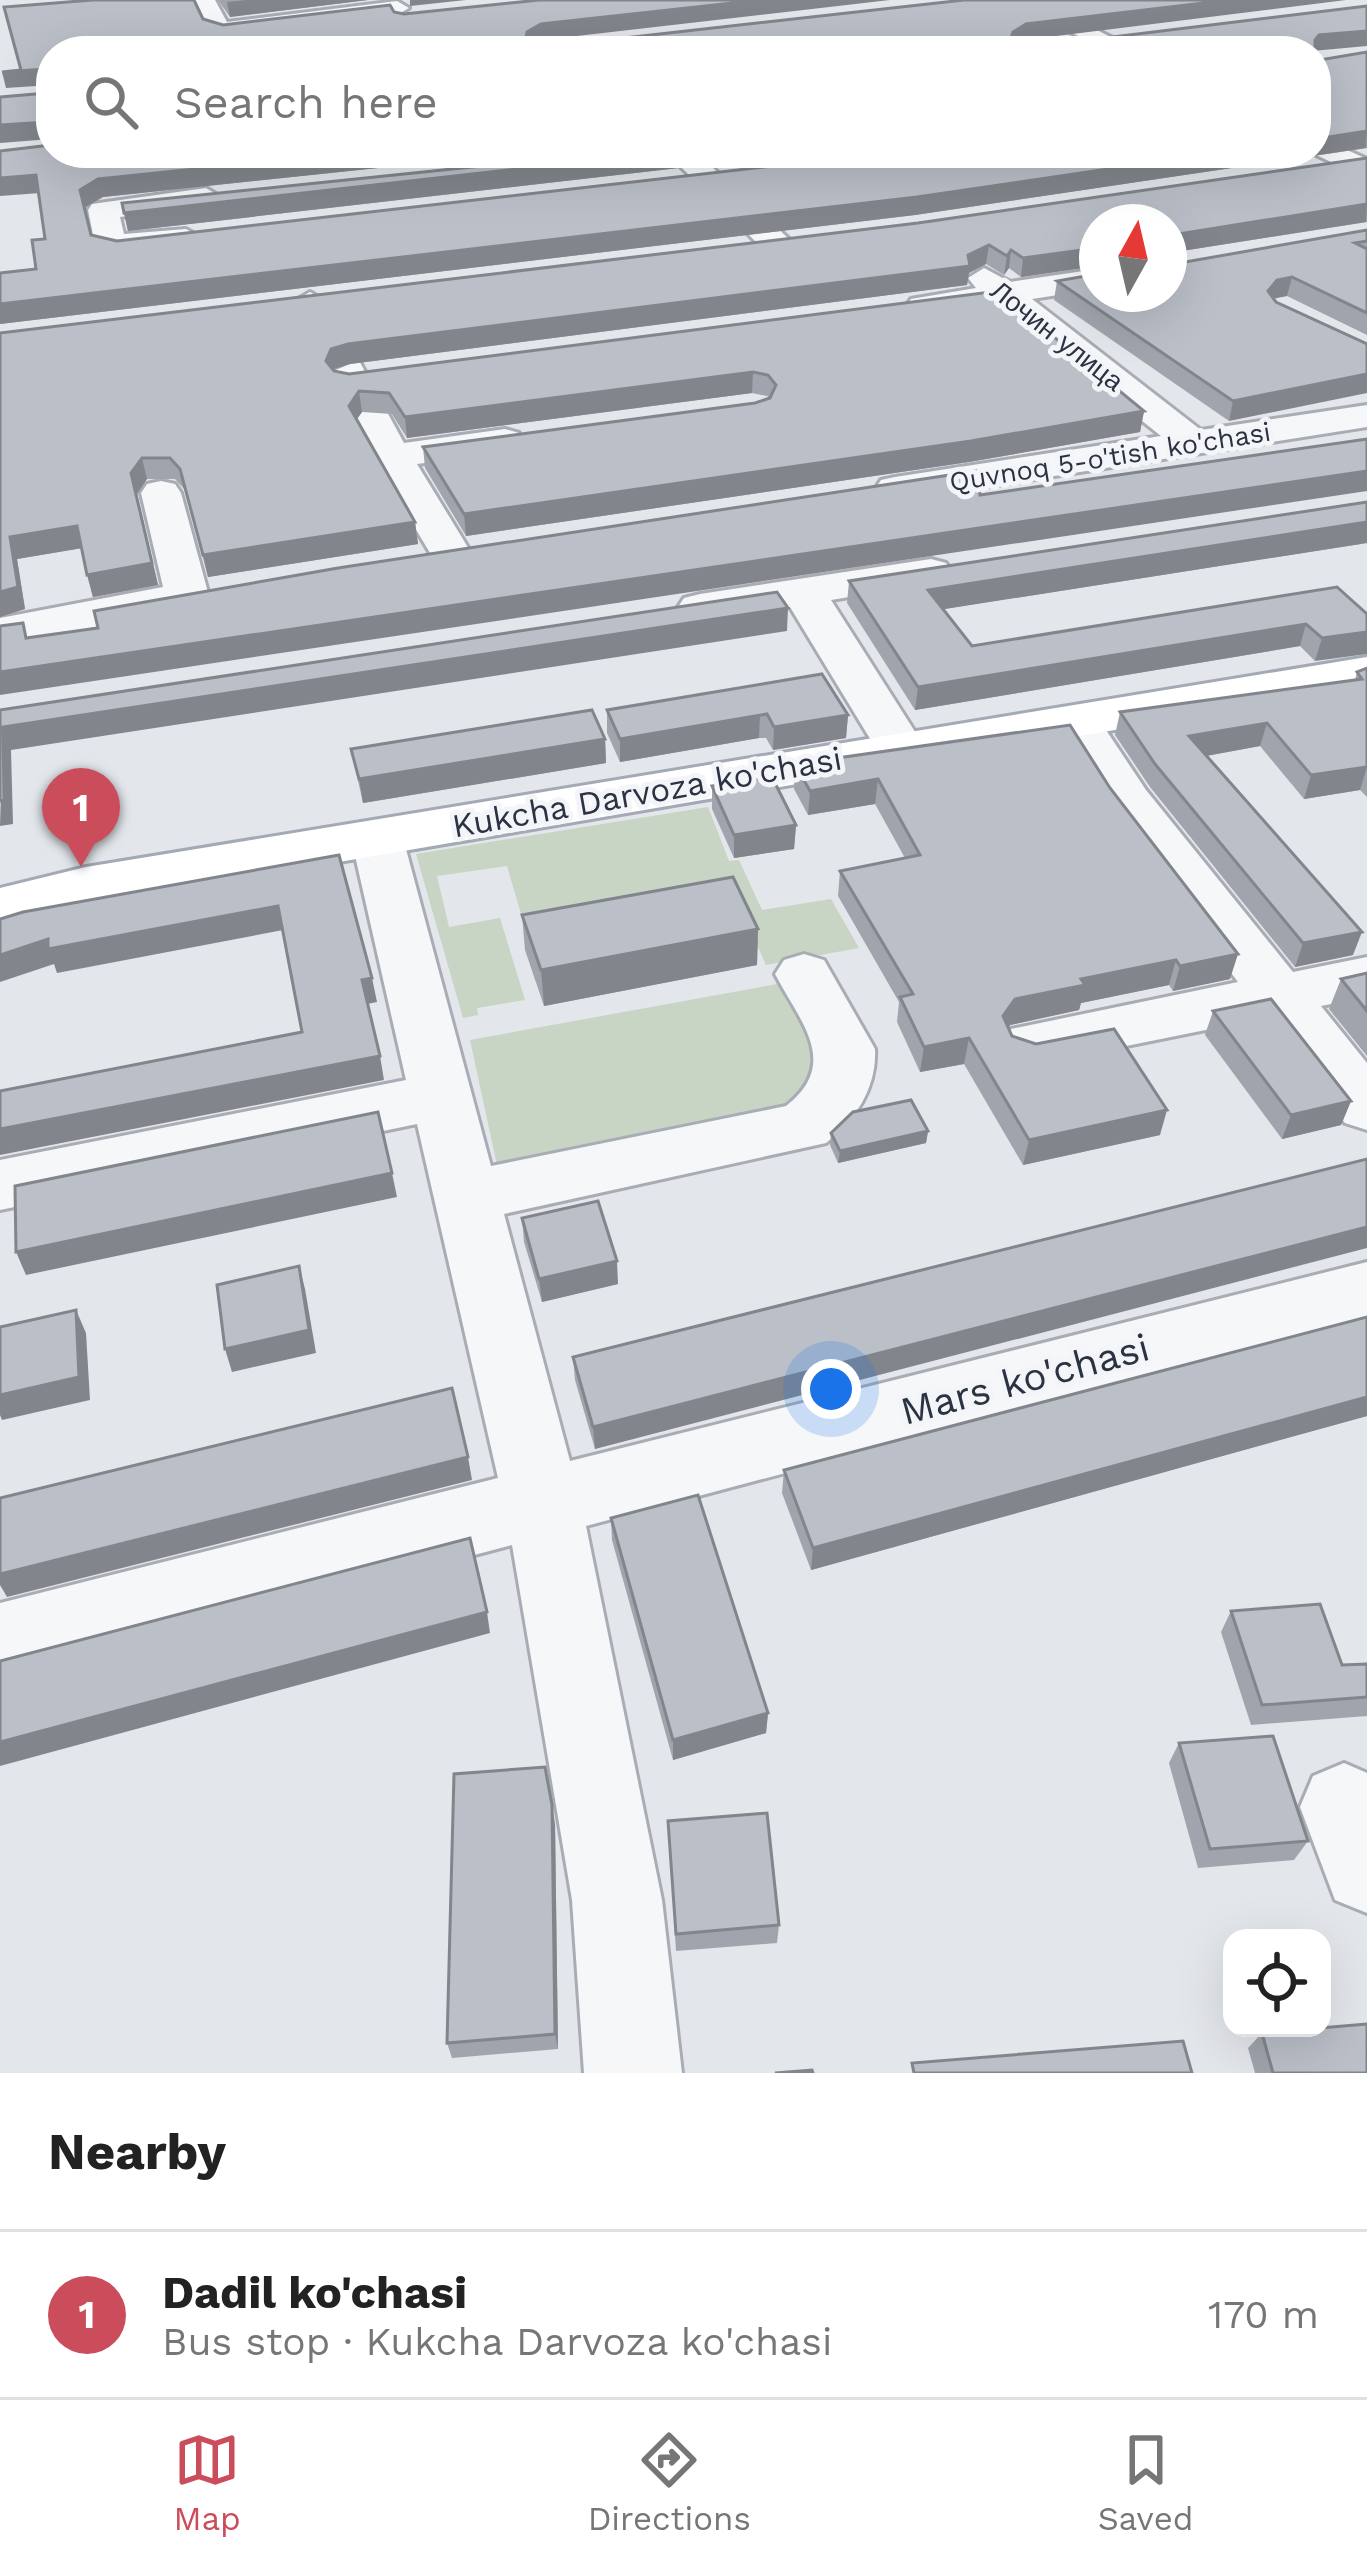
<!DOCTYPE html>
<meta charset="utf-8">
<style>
body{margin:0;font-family:"Work Sans",sans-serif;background:#f6f6f6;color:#222}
.controls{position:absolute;right:36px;bottom:36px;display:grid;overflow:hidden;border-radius:24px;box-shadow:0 12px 48px #0002}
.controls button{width:108px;height:108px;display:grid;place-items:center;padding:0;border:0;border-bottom:3px solid #e0e0e0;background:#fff;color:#222;font:60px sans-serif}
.compass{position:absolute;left:1079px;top:204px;width:108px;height:108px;border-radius:50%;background:#fff;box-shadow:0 12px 48px #0002;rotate:8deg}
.you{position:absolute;left:831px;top:1389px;width:42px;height:42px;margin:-30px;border:9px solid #fff;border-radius:50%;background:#1a73e8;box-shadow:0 0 0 18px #1a73e833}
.badge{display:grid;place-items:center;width:78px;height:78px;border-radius:50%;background:#cb4d5c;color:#fff;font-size:39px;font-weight:700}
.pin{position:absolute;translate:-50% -99px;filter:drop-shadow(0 3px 6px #0008)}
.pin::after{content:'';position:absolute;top:63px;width:42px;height:36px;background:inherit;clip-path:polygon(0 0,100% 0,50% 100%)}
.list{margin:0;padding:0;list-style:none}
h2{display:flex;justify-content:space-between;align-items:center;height:156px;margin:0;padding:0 48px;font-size:51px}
h2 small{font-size:39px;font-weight:400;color:#767676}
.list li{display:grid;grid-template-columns:78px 1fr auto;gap:36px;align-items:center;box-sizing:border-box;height:168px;padding:0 48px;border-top:3px solid #e0e0e0}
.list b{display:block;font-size:45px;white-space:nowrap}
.list p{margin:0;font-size:39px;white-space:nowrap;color:#767676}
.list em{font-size:39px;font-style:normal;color:#767676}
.icon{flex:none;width:66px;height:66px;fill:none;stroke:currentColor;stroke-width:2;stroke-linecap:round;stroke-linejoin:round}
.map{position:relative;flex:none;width:1367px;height:2073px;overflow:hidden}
.search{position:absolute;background:#fff;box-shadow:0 12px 48px #0002;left:36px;right:36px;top:36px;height:132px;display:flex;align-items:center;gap:30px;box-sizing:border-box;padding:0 42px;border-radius:48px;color:#767676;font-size:45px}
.sheet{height:324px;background:#fff}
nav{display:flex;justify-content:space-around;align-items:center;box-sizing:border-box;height:168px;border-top:3px solid #e0e0e0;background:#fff;font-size:33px;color:#767676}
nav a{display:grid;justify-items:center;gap:6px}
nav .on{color:#cb4d5c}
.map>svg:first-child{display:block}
.green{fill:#c8d4c4}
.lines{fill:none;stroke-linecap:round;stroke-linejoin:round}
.minor-casing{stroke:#a8adb5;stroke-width:6}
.major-casing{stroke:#a3aab6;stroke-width:6}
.minor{fill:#f6f7f9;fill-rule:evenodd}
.major{fill:#fff;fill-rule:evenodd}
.wall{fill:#a0a4ac}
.shaded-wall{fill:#82868c}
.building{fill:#babfc8;stroke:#82868c;stroke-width:3}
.labels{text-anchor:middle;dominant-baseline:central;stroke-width:10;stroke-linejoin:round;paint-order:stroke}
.far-street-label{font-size:27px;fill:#2b3343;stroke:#f3f5f8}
.street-label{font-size:33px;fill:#2b3343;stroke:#f3f5f8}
.near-street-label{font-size:39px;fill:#2b3343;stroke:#f3f5f8}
</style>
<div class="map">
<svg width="1367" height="2073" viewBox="0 0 1367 2073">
<rect width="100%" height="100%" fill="#e3e6eb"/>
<!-- green -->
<g class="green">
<path d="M 708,807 L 729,861 L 739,860 L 762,910 L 831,899 L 859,948 L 766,965 L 729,881 L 522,917 L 507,866 L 437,876 L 449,927 L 500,918 L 525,1000 L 477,1008 L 478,1015 L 463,1018 L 416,854 Z"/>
<path d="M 783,983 L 831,1052 L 810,1105 L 500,1179 L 470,1040 Z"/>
</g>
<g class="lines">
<defs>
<g id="minor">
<path d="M 193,0 L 215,0 L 227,22 L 397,1 L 409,8 L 397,15 L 225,36 L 210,32 Z"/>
<path d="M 1009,0 L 1038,0 L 1138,51 L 1107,51 Z"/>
<path d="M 1316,136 L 1367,159 L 1367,179 L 1312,153 L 1316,153 Z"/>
<path d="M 667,153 L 697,153 L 789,239 L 794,246 L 789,253 L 767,253 Z"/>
<path d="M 206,188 L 221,197 L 217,203 L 120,217 L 124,234 L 186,229 L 202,238 L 197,245 L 111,254 L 95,245 L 88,210 L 92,204 Z"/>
<path d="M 984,268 L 1010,282 L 1097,269 L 1097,289 L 1032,299 L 1201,430 L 1367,405 L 1367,427 L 895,501 L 881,498 L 875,489 L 881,480 L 895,477 L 1161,436 L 997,305 L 923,316 L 911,313 L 906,306 L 911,299 L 976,288 L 968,278 Z"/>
<path d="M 310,292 L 327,302 L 404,443 L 505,429 L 519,433 L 524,441 L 519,449 L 505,453 L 417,464 L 472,554 L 466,563 L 451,567 L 436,563 L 372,456 L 293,302 Z"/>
<path d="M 161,481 L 175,484 L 181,493 L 209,596 L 203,605 L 0,646 L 0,618 L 163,587 L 141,493 L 147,484 Z"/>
<path d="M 931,559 L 946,563 L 953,572 L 946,581 L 831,600 L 926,749 L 919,760 L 901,764 L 883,760 L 790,607 L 700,620 L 684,616 L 678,607 L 684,598 L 700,594 Z"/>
<path d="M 1077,707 L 1094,712 L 1146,790 L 1293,972 L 1367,957 L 1367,997 L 1321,1006 L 1367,1063 L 1367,1130 L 1345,1123 L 1265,1018 L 1032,1065 L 1011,1059 L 1002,1044 L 1011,1029 L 1238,982 L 1108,810 L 1053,722 L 1060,712 Z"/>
<path d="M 377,822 L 396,826 L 403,838 L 491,1166 L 786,1106 C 841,1063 800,1022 775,974 L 784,960 L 804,954 L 824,960 L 875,1049 C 877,1087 856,1120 826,1143 L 504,1214 L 570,1461 L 1367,1262 L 1367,1318 L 586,1526 L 662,1900 L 682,2073 L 584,2073 L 572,1900 L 512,1545 L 0,1681 L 0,1603 L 498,1478 L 417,1124 L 0,1210 L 0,1160 L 406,1080 L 351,838 L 358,826 Z"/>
<path d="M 1344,1763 L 1367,1773 L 1367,1913 L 1335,1900 L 1300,1807 L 1313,1776 Z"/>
</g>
<path id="major" d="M 1367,657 L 1367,687 L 86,905 L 0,928 L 0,888 L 86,867 Z"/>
</defs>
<!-- minor casing -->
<use href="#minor" class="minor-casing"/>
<!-- major casing -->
<use href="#major" class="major-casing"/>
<!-- minor -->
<use href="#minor" class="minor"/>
<!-- major -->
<use href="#major" class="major"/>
</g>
<!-- wall -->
<g class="wall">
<path d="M 218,0 L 368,0 L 230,17 Z"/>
<path d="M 1367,52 L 1367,148 L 915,215 L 0,324 L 0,273 L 36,269 L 45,239 L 51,153 L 811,153 L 128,231 L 122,203 L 491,165 L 498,160 L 492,156 L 103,197 L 84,208 L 91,235 L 117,241 L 1316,153 L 1320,60 Z"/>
<path d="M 1367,158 L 1367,222 L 1169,253 L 1097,222 L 1097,266 L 1021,277 L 1009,268 L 1004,275 L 986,264 L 969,273 L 967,285 L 350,364 L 333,371 L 349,374 L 998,291 L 1144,411 L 1140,432 L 969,462 L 466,536 L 425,468 L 423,447 L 755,403 L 770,398 L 767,396 L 752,393 L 407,438 L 392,414 L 362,412 L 357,419 L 415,522 L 418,544 L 208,577 L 185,490 L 175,479 L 147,479 L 137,494 L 158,585 L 93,597 L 81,548 L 17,559 L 25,609 L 0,617 L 0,333 L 918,223 Z"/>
<path d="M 1367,230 L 1367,335 L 1287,296 L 1273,298 L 1229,421 L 1054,300 L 1057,281 L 1174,264 Z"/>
<path d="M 1367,543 L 943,609 L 972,646 L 1367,614 L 1315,661 L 1300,646 L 915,710 L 847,603 L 849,581 Z"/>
<path d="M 1367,668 L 1367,797 L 1360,790 L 1304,799 L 1260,746 L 1206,756 L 1353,955 L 1295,967 L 1150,787 L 1115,735 L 1120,712 L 1355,680 L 1357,672 Z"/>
<path d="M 607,710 L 848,715 L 846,738 L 773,750 L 766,738 L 759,738 L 620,762 L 607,733 Z"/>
<path d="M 1070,725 L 1230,979 L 1173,991 L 1169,985 L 1081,1003 L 1079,1010 L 1010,1025 L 1008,1028 L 1012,1036 L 1160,1135 L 1023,1165 L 964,1064 L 920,1072 L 897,1022 L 899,1002 L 838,896 L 840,871 L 905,858 L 875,804 L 808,815 L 794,789 L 795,764 Z"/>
<path d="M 605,739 L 606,763 L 363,803 L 351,749 Z"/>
<path d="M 712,786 L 796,825 L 794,849 L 734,858 L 712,809 Z"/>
<path d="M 522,915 L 758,929 L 757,965 L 544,1006 L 525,950 Z"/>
<path d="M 1367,973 L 1367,1056 L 1329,1009 L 1341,979 Z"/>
<path d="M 1213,1011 L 1351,1101 L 1341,1125 L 1282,1139 L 1205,1035 Z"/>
<path d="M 928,1131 L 926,1143 L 838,1163 L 830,1145 L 831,1133 Z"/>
<path d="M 1367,1159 L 595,1449 L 575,1380 L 573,1357 Z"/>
<path d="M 522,1218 L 618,1284 L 542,1302 L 524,1242 Z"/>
<path d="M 1367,1317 L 1367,1416 L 811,1570 L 782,1493 L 784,1470 Z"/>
<path d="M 611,1518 L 768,1713 L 766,1733 L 673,1760 L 612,1540 Z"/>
<path d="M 1231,1611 L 1342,1665 L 1367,1664 L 1367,1716 L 1251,1725 L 1221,1632 Z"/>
<path d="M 1179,1743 L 1308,1841 L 1294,1860 L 1198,1868 L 1169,1763 Z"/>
<path d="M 668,1821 L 779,1925 L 777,1943 L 676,1951 Z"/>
<path d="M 555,1824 L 558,2049 L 452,2058 L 447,2043 Z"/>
<path d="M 1262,2033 L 1367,2073 L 1255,2073 L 1248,2048 Z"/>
</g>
<!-- shaded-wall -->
<g class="shaded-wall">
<path d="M 246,0 L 368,0 L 230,17 L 227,2 Z"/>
<path d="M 410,0 L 466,0 L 410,6 Z"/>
<path d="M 760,0 L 890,0 L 542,40 L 526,38 L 527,32 L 541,24 Z"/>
<path d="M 1229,0 L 1346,0 L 1024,40 L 1011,47 L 1013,32 L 1026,24 Z"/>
<path d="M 1367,31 L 1367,46 L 1312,51 L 1315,40 L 1319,35 Z"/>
<path d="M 47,69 L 51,85 L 6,88 L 2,72 Z"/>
<path d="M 47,122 L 51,139 L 0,143 L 0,125 Z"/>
<path d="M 1367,131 L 1366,148 L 915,215 L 0,324 L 0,304 L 1217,153 L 1316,153 L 1316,139 Z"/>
<path d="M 349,153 L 491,153 L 492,156 L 103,197 L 84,208 L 80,190 L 98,179 Z"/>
<path d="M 660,153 L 811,153 L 128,231 L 124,213 Z"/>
<path d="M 36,175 L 40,193 L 0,196 L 0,178 Z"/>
<path d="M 1367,204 L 1366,222 L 1169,253 L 1172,235 Z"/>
<path d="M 989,245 L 986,264 L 969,273 L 967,285 L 350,364 L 334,369 L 329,381 L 326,361 L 331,349 L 348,344 L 968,255 Z"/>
<path d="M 1097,248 L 1097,266 L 1021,277 L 1023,258 Z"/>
<path d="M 1011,250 L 1009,268 L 1004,275 L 1007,256 Z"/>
<path d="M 1292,277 L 1287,296 L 1272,299 L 1268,291 L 1277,280 Z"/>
<path d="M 753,372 L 752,393 L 407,438 L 405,417 Z"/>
<path d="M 1367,374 L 1367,393 L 1229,421 L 1233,401 Z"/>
<path d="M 359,391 L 362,412 L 352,426 L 349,406 Z"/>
<path d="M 1144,411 L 1140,432 L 969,462 L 466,536 L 464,514 Z"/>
<path d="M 142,458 L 147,479 L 137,494 L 158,585 L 93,597 L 87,575 L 131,473 Z"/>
<path d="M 1367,471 L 1367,491 L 0,695 L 0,672 Z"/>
<path d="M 415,522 L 418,544 L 208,577 L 203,555 Z"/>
<path d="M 1367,522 L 1367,543 L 926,612 L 928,590 Z"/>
<path d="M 77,526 L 83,548 L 17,559 L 25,609 L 0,617 L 0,592 L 10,537 Z"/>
<path d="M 788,608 L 787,631 L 11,750 L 13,824 L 0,826 L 3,727 Z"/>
<path d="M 1306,624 L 1300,646 L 915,710 L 918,687 Z"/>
<path d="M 1367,632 L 1367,654 L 1315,661 L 1322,638 Z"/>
<path d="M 760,715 L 759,738 L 620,762 L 620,739 Z"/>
<path d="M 848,715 L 846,738 L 773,750 L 774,727 Z"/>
<path d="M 1267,723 L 1260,746 L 1184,760 L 1189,736 Z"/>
<path d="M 605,739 L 606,763 L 363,803 L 359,779 Z"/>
<path d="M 1367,767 L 1360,790 L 1304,799 L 1311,775 Z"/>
<path d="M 878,779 L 875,804 L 808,815 L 810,791 Z"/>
<path d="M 796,825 L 794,849 L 734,858 L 734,835 Z"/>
<path d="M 278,906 L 283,930 L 57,973 L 54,964 L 0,982 L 0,955 L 48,939 Z"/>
<path d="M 758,929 L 757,965 L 544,1006 L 541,970 Z"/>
<path d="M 1362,932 L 1353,955 L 1295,967 L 1303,943 Z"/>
<path d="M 1238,954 L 1230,979 L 1173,991 L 1180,966 Z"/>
<path d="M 1176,960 L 1169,985 L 1081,1003 L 1079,1010 L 1010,1025 L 998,1042 L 1003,1016 L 1015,999 L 1081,979 Z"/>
<path d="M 372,978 L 377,1002 L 367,1004 L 362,980 Z"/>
<path d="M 969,1038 L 964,1064 L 920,1072 L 924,1047 Z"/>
<path d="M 380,1056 L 384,1080 L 0,1155 L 0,1129 Z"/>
<path d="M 1351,1101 L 1341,1125 L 1282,1139 L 1291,1115 Z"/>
<path d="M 1167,1110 L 1160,1135 L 1023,1165 L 1029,1140 Z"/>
<path d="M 928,1131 L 926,1143 L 838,1163 L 840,1151 Z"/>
<path d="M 392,1173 L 397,1197 L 26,1275 L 16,1252 Z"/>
<path d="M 1367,1227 L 1367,1248 L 595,1449 L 593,1427 Z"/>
<path d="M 617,1261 L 618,1284 L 542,1302 L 539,1279 Z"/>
<path d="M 299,1266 L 305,1289 L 316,1353 L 232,1372 L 225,1349 Z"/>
<path d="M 76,1310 L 86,1333 L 90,1400 L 2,1420 L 0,1415 L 0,1395 Z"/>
<path d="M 1367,1397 L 1367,1416 L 811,1570 L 813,1548 Z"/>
<path d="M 468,1457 L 472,1480 L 7,1597 L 0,1585 L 0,1574 Z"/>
<path d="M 487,1612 L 490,1633 L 0,1766 L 0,1742 Z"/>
<path d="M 768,1713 L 766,1733 L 673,1760 L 673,1740 Z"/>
<path d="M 552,1805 L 555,1824 L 558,2049 L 555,2034 Z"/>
</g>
<!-- building -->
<g class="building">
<path d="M 93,0 L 194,0 L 203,19 L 223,25 L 390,5 L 394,12 L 404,14 L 539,0 L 760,0 L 541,24 L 527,32 L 526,38 L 606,40 L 964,0 L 1229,0 L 1026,24 L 1013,32 L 1011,38 L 1088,40 L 1367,6 L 1367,31 L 1319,35 L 1315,40 L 1315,51 L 51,51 L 51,72 L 47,69 L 2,72 L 21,70 L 4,7 Z"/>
<path d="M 1367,52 L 1367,131 L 1316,139 L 1316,56 L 1320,60 Z"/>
<path d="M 51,89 L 51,131 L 47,122 L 0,125 L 0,97 L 47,93 Z"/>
<path d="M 51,145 L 51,153 L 349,153 L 98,179 L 80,190 L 91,235 L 117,241 L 886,153 L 1217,153 L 917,197 L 0,304 L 0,273 L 36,269 L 32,240 L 45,239 L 36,175 L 0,178 L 0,151 Z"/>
<path d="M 506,153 L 660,153 L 124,213 L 122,203 L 491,165 Z"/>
<path d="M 1367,158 L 1367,204 L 1172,235 L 1169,254 L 1169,222 L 1097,222 L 1097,248 L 1023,258 L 1011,250 L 1007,256 L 989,245 L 968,255 L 970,266 L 348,344 L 331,349 L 326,361 L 334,371 L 349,374 L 998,291 L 1144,411 L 971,441 L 464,514 L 423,447 L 755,403 L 770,398 L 776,385 L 768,375 L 753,372 L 405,417 L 389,393 L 359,391 L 349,406 L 415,522 L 203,555 L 180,469 L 170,458 L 142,458 L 131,473 L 152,563 L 87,575 L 77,526 L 10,537 L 18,587 L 0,592 L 0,333 L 918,223 Z"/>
<path d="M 1367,230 L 1367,241 L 1355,243 L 1367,249 L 1367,313 L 1292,277 L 1277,280 L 1268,291 L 1276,302 L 1367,344 L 1367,374 L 1233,401 L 1057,281 L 1097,274 L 1097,294 L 1169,294 L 1169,260 L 1174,264 Z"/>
<path d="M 1367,439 L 1367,471 L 0,672 L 0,626 L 23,623 L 26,638 L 98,628 L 94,611 L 338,568 L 976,471 L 980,495 Z"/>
<path d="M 1367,502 L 1367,522 L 928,590 L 972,646 L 1337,587 L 1367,614 L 1367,632 L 1322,638 L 1306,624 L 918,687 L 849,581 Z"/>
<path d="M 777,592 L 788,608 L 3,727 L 4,800 L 0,801 L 0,710 Z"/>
<path d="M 1367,668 L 1367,767 L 1311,775 L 1267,723 L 1189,736 L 1362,932 L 1303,943 L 1155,764 L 1120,712 L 1362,679 L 1357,672 Z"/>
<path d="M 822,674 L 848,715 L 774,727 L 767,714 L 620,739 L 607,710 Z"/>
<path d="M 592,710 L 605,739 L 359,779 L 351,749 Z"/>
<path d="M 1070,725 L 1110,788 L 1238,954 L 1180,966 L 1176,960 L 1081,979 L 1085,985 L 1015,999 L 1003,1016 L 1012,1036 L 1036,1044 L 1114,1029 L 1167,1110 L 1029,1140 L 969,1038 L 924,1047 L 900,997 L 913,994 L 840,871 L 920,855 L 878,779 L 810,791 L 795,764 Z"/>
<path d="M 772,777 L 796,825 L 734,835 L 712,786 Z"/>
<path d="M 339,855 L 372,978 L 362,980 L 380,1056 L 0,1129 L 0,1091 L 302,1032 L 278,906 L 48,949 L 48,939 L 0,955 L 0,919 L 23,912 Z"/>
<path d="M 733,877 L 758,929 L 541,970 L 522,915 Z"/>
<path d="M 1367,973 L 1367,1011 L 1341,979 Z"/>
<path d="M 1271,999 L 1351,1101 L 1291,1115 L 1213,1011 Z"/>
<path d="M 911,1100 L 928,1131 L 840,1151 L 831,1133 L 853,1112 Z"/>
<path d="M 378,1112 L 392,1173 L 16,1252 L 15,1186 Z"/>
<path d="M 1367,1159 L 1367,1227 L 593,1427 L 573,1357 Z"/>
<path d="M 598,1201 L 617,1261 L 539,1279 L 522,1218 Z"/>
<path d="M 299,1266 L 309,1330 L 225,1349 L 217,1285 Z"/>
<path d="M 76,1310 L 79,1377 L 0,1395 L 0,1327 Z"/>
<path d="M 1367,1317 L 1367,1397 L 813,1548 L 784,1470 Z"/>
<path d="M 452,1388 L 468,1457 L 0,1574 L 0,1498 Z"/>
<path d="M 698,1495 L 768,1713 L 673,1740 L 611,1518 Z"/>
<path d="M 470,1538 L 487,1612 L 0,1742 L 0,1661 Z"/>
<path d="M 1320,1604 L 1342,1665 L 1367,1664 L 1367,1697 L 1262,1705 L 1231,1611 Z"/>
<path d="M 1273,1736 L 1308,1841 L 1210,1849 L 1179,1743 Z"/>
<path d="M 545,1767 L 552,1805 L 555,2034 L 447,2043 L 454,1774 Z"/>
<path d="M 767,1813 L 779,1925 L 676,1934 L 668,1821 Z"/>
<path d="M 1367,2024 L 1367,2073 L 1273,2073 L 1262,2033 Z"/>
<path d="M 1183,2041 L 1192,2073 L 914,2073 L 912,2063 Z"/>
<path d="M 812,2070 L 813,2073 L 775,2073 Z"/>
</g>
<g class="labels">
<!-- far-street labels -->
<g class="far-street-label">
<text transform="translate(1057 336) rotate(38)">Лочин улица</text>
<text transform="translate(1110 457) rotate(-9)">Quvnoq 5-o'tish ko'chasi</text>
</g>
<!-- street labels -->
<g class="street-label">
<text transform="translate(647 792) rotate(-10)">Kukcha Darvoza ko'chasi</text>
</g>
<!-- near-street labels -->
<g class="near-street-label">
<text transform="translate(1025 1379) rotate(-15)">Mars ko'chasi</text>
</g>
</g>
</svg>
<div class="controls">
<button><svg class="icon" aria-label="locate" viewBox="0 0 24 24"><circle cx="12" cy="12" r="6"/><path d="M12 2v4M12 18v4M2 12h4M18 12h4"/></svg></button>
</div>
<svg class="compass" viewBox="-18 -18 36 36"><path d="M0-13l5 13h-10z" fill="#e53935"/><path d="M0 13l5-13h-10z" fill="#767676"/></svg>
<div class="you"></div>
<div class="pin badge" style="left:81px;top:867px">1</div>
<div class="search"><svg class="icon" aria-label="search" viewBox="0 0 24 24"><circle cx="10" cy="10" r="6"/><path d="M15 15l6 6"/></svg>Search here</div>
</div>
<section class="sheet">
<h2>Nearby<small></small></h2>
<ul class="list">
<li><span class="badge">1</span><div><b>Dadil ko'chasi</b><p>Bus stop · Kukcha Darvoza ko'chasi</p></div><em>170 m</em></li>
</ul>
</section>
<nav>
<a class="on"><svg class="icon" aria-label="map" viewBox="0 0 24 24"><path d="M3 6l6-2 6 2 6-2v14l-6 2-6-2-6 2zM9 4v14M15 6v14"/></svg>Map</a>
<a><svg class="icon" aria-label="directions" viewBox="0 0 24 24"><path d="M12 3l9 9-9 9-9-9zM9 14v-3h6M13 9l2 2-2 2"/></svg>Directions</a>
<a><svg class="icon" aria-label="saved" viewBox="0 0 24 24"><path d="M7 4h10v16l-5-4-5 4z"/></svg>Saved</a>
</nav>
